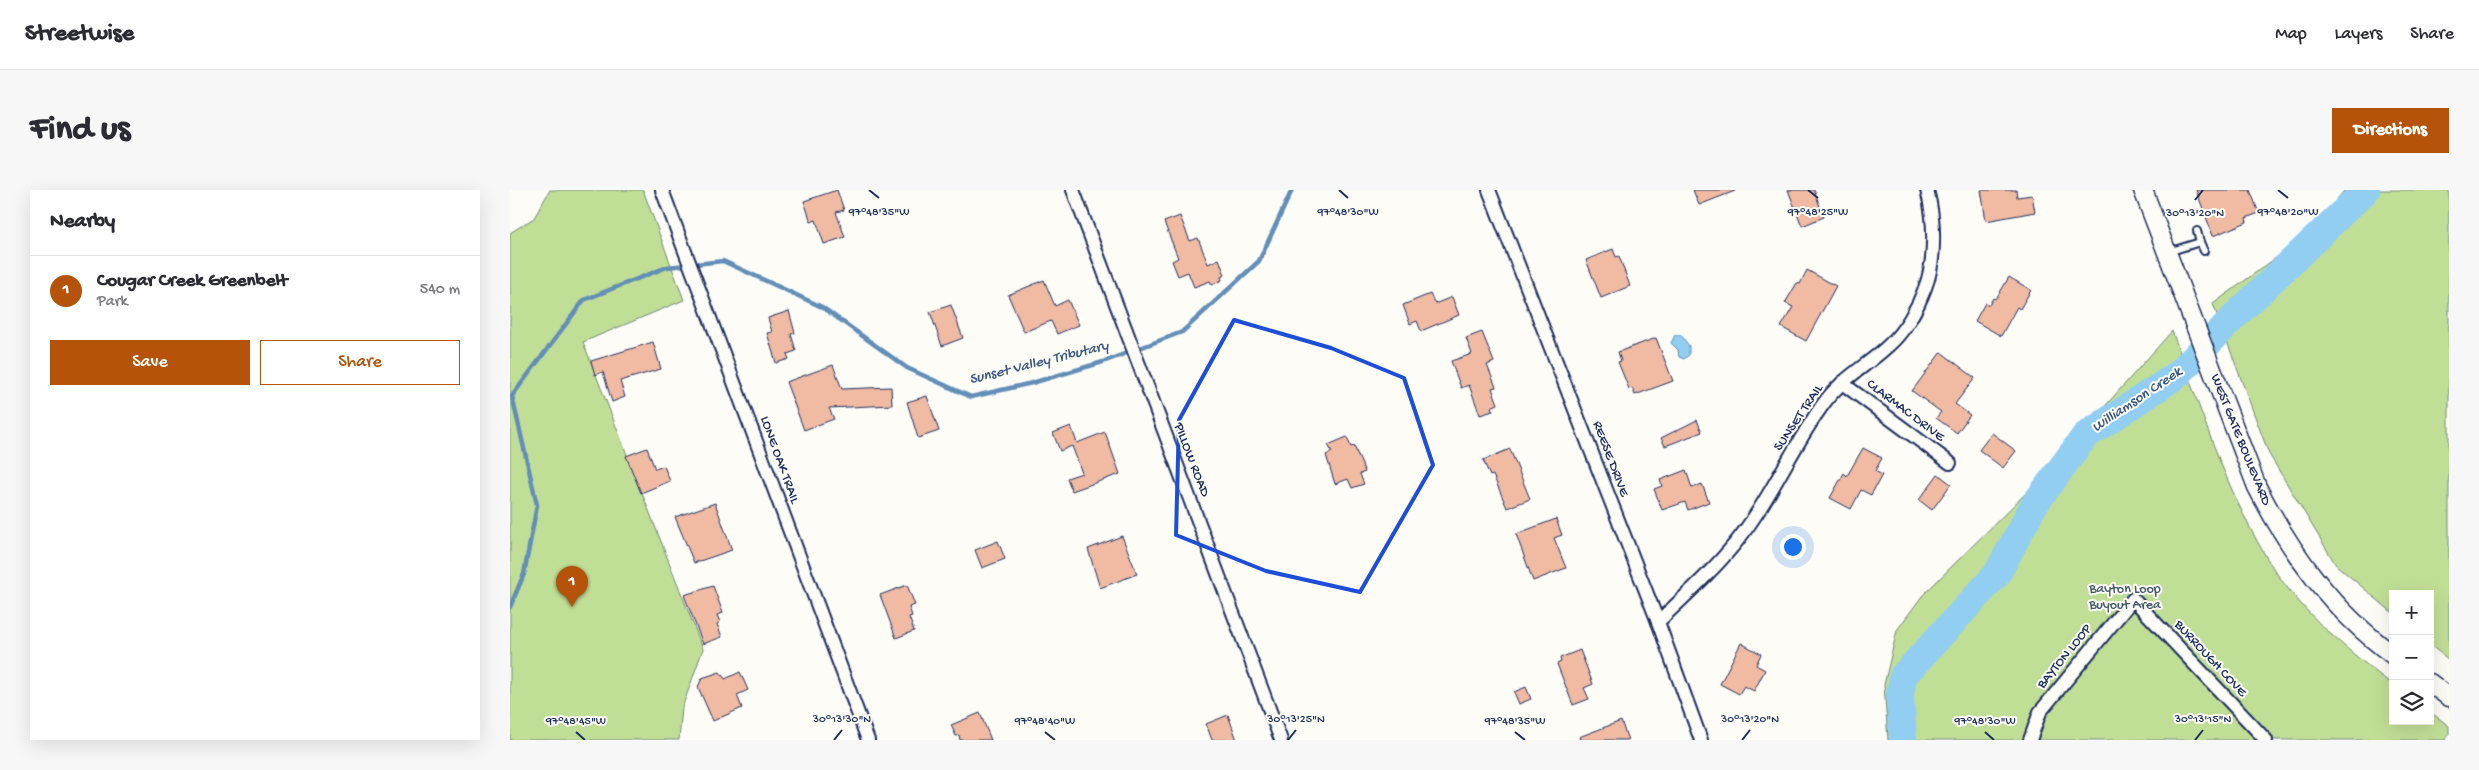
<!DOCTYPE html>
<meta charset="utf-8">
<style>
body{margin:0;font-family:"Gochi Hand",sans-serif;background:#f7f7f7;color:#2b2b33}
.controls{position:absolute;right:15px;bottom:15px;display:grid;overflow:hidden;border-radius:0px;box-shadow:0 5px 20px #0002}
.controls button{width:45px;height:45px;display:grid;place-items:center;padding:0;border:0;border-bottom:1px solid #e1e1e2;background:#fff;color:#2b2b33;font:25px sans-serif}
.you{position:absolute;left:1282px;top:356px;width:18px;height:18px;margin:-12px;border:4px solid #fff;border-radius:50%;background:#1a73e8;box-shadow:0 0 0 8px #1a73e833}
.badge{display:grid;place-items:center;width:32px;height:32px;border-radius:50%;background:#b45309;color:#fff;font-size:16px;font-weight:700}
.pin{position:absolute;translate:-50% -41px;filter:drop-shadow(0 1px 2px #0008)}
.pin::after{content:'';position:absolute;top:26px;width:18px;height:15px;background:inherit;clip-path:polygon(0 0,100% 0,50% 100%)}
.list{margin:0;padding:0;list-style:none}
h2{display:flex;justify-content:space-between;align-items:center;height:65px;margin:0;padding:0 20px;font-size:21px}
h2 small{font-size:16px;font-weight:400;color:#7c7c81}
.list li{display:grid;grid-template-columns:32px 1fr auto;gap:15px;align-items:center;box-sizing:border-box;height:70px;padding:0 20px;border-top:1px solid #e1e1e2}
.list b{display:block;font-size:19px;white-space:nowrap}
.list p{margin:0;font-size:16px;white-space:nowrap;color:#7c7c81}
.list em{font-size:16px;font-style:normal;color:#7c7c81}
.actions{display:flex;gap:10px;padding:15px 20px}
.actions a{flex:1;padding:11px 0;border:1px solid #b45309;border-radius:0px;text-align:center;font-size:18px;color:#b45309}
.actions .main{background:#b45309;color:#fff}
.icon{flex:none;width:28px;height:28px;fill:none;stroke:currentColor;stroke-width:2;stroke-linecap:round;stroke-linejoin:round}
.map{position:relative;flex:none;width:1939px;height:550px;overflow:hidden;border-radius:0px}
header{display:flex;align-items:center;gap:30px;box-sizing:border-box;height:70px;padding:0 25px;background:#fff;border-bottom:1px solid #e1e1e2}
header strong{font-size:24px}
nav{display:flex;gap:28px;margin-inline-start:auto;font-size:18px}
.intro{display:flex;align-items:center;justify-content:space-between;box-sizing:border-box;height:120px;padding:0 30px}
h1{margin:0;font-size:35px}
.button{padding:12px 22px;border-radius:0px;background:#b45309;color:#fff;font-size:18px;font-weight:700}
main{display:flex;gap:30px;padding:0 30px}
aside{flex:1;background:#fff;border-radius:0px;box-shadow:0 5px 20px #0002}
.map>svg:first-child{display:block}
.green{fill:#c1de96;stroke:#6e867a}
.water{fill:#91cef2;stroke:#628eb7}
.lines{fill:none;stroke-linecap:round;stroke-linejoin:round}
.stream{stroke:#628eb7;stroke-width:4.5}
.river{stroke:#91cef2;stroke-width:28}
.building{fill:#f0baa3;stroke:#1b2f5e}
.service-casing{stroke:#1b2f5e;stroke-width:10}
.minor-casing{stroke:#1b2f5e;stroke-width:16}
.secondary-casing{stroke:#1b2f5e;stroke-width:21}
.service{stroke:#fdfcf7;stroke-width:6}
.minor{stroke:#fdfcf7;stroke-width:12}
.secondary{stroke:#fdfcf7;stroke-width:18}
.marked{fill:none;stroke:#1d4ed8;stroke-width:4;stroke-linejoin:round}
.ticks{fill:none;stroke:#1b2f5e;stroke-width:2}
.labels{text-anchor:middle;dominant-baseline:central;stroke-width:4;stroke-linejoin:round;paint-order:stroke}
.street-label{font-size:14px;fill:#1b2f5e;stroke:#fdfcf7}
.park-label{font-size:14px;fill:#445b6c;stroke:#fdfcf7}
.water-label{font-size:15px;font-style:italic;fill:#385783;stroke:#fdfcf7}
.ticks-label{font-size:12px;text-anchor:middle;fill:#1b2f5e;stroke:#fdfcf7;stroke-width:4;stroke-linejoin:round;paint-order:stroke}
</style>
<header>
<strong>Streetwise</strong>
<nav><a>Map</a><a>Layers</a><a>Share</a></nav>
</header>
<div class="intro"><h1>Find us</h1><a class="button">Directions</a></div>
<main>
<aside>
<h2>Nearby<small></small></h2>
<ul class="list">
<li><span class="badge">1</span><div><b>Cougar Creek Greenbelt</b><p>Park</p></div><em>540 m</em></li>
</ul>
<div class="actions"><a class="main">Save</a><a>Share</a></div>
</aside>
<div class="map">
<svg width="1939" height="550" viewBox="0 0 1939 550">
<rect width="100%" height="100%" fill="#fdfcf7"/>
<filter id="ink" filterUnits="userSpaceOnUse"><feTurbulence type="fractalNoise" baseFrequency=".02" numOctaves="2"/><feDisplacementMap in="SourceGraphic" scale="10" xChannelSelector="R" yChannelSelector="G"/><feConvolveMatrix kernelMatrix="1 2 1 2 8 2 1 2 1" color-interpolation-filters="sRGB"/></filter>
<g filter="url(#ink)">
<!-- green -->
<g class="green">
<path d="M 40,0 L 133,0 L 174,110 L 73,152 L 193,459 L 172,518 L 169,550 L 0,550 L 0,43 L 24,28 Z"/>
<path d="M 1835,0 L 1939,0 L 1939,470 L 1920,455 L 1920,404 L 1883,404 L 1883,423 L 1826,375 L 1759,264 L 1703,114 L 1790,50 Z"/>
<path d="M 1662,141 C 1690,217 1714,295 1755,365 C 1785,417 1835,459 1883,495 L 1883,531 L 1920,531 L 1920,522 L 1939,536 L 1939,545 L 1935,550 L 1378,550 L 1374,495 L 1387,440 L 1412,406 L 1530,289 Z"/>
</g>
<!-- water -->
<path class="water" d="M 1165,145 L 1171,145 L 1179,156 L 1179,165 L 1174,169 L 1169,167 L 1168,160 L 1161,153 Z"/>
<g class="lines">
<!-- stream -->
<path class="stream" d="M 0,417 L 14,384 L 27,315 L 2,206 L 74,110 L 157,77 L 213,71 L 312,117 L 397,178 L 461,207 L 522,193 L 593,172 L 672,142 L 749,71 L 782,0"/>
<!-- river -->
<path class="river" d="M 1393,550 L 1390,505 L 1393,486 L 1487,384 L 1524,315 L 1575,246 L 1667,185 L 1731,120 L 1856,0"/>
</g>
<!-- building -->
<g class="building">
<path d="M 327,0 L 334,20 L 326,22 L 335,47 L 314,54 L 306,30 L 301,32 L 294,11 Z"/>
<path d="M 1183,0 L 1225,0 L 1225,1 L 1189,15 Z"/>
<path d="M 1278,0 L 1304,0 L 1314,27 L 1292,36 Z"/>
<path d="M 1471,0 L 1506,0 L 1507,7 L 1522,5 L 1525,22 L 1476,31 Z"/>
<path d="M 1686,0 L 1740,0 L 1749,23 L 1736,28 L 1737,32 L 1703,46 Z"/>
<path d="M 670,26 L 680,51 L 688,48 L 698,74 L 709,69 L 715,85 L 711,87 L 712,90 L 702,95 L 700,91 L 684,97 L 678,82 L 668,86 L 662,71 L 668,68 L 654,32 Z"/>
<path d="M 1103,59 L 1106,67 L 1109,66 L 1120,96 L 1091,108 L 1076,70 Z"/>
<path d="M 1297,80 L 1326,96 L 1296,151 L 1271,137 L 1283,117 L 1275,113 L 1287,93 L 1290,94 Z"/>
<path d="M 1499,87 L 1521,100 L 1510,119 L 1507,117 L 1491,146 L 1465,131 L 1475,113 L 1479,115 L 1483,108 L 1485,109 L 1489,104 Z"/>
<path d="M 534,90 L 545,116 L 558,110 L 569,135 L 547,144 L 541,131 L 514,142 L 498,105 Z"/>
<path d="M 920,104 L 924,112 L 927,113 L 942,107 L 949,125 L 911,141 L 907,131 L 900,134 L 893,115 Z"/>
<path d="M 441,115 L 453,148 L 432,156 L 420,122 Z"/>
<path d="M 279,121 L 285,143 L 281,144 L 286,161 L 277,164 L 279,169 L 266,173 L 257,143 L 262,142 L 258,128 Z"/>
<path d="M 972,142 L 984,172 L 977,175 L 986,197 L 982,198 L 988,214 L 981,217 L 983,221 L 970,225 L 959,195 L 951,198 L 941,171 L 962,164 L 956,148 Z"/>
<path d="M 1146,148 L 1163,191 L 1125,205 L 1122,198 L 1119,199 L 1108,172 L 1111,171 L 1108,162 Z"/>
<path d="M 143,152 L 151,179 L 110,191 L 115,207 L 102,212 L 93,182 L 85,185 L 81,171 Z"/>
<path d="M 1431,162 L 1465,188 L 1445,214 L 1460,225 L 1447,243 L 1426,228 L 1431,222 L 1402,201 Z"/>
<path d="M 323,175 L 332,199 L 381,197 L 382,215 L 319,218 L 324,229 L 294,240 L 276,192 Z"/>
<path d="M 417,206 L 429,241 L 408,248 L 397,212 Z"/>
<path d="M 1187,230 L 1192,242 L 1155,256 L 1151,248 Z"/>
<path d="M 561,236 L 567,253 L 595,242 L 610,284 L 562,301 L 557,288 L 572,283 L 562,256 L 550,261 L 543,243 Z"/>
<path d="M 1482,243 L 1506,261 L 1493,278 L 1469,260 Z"/>
<path d="M 837,247 L 841,257 L 844,256 L 855,282 L 850,284 L 854,294 L 842,298 L 838,289 L 825,294 L 816,265 L 822,262 L 818,255 Z"/>
<path d="M 137,258 L 145,279 L 154,276 L 160,291 L 131,303 L 116,266 Z"/>
<path d="M 1353,258 L 1372,268 L 1365,281 L 1372,285 L 1361,305 L 1351,300 L 1341,319 L 1320,308 L 1334,283 L 1337,286 Z"/>
<path d="M 1000,259 L 1020,309 L 997,318 L 983,285 L 980,286 L 973,270 Z"/>
<path d="M 1176,280 L 1182,298 L 1192,294 L 1199,312 L 1178,320 L 1175,312 L 1152,320 L 1144,299 L 1152,296 L 1150,290 Z"/>
<path d="M 1428,284 L 1441,294 L 1422,320 L 1409,310 Z"/>
<path d="M 205,313 L 222,360 L 184,373 L 165,327 Z"/>
<path d="M 1046,329 L 1052,345 L 1044,348 L 1056,378 L 1023,391 L 1006,344 Z"/>
<path d="M 612,346 L 627,384 L 590,398 L 578,359 Z"/>
<path d="M 488,351 L 495,369 L 472,378 L 465,360 Z"/>
<path d="M 397,395 L 405,415 L 399,417 L 402,426 L 399,427 L 404,441 L 386,448 L 370,405 Z"/>
<path d="M 203,396 L 213,423 L 207,425 L 210,432 L 207,434 L 212,447 L 193,454 L 174,405 Z"/>
<path d="M 1231,453 L 1251,464 L 1246,475 L 1255,480 L 1244,501 L 1234,496 L 1229,504 L 1210,494 Z"/>
<path d="M 1070,460 L 1083,494 L 1074,498 L 1079,509 L 1063,515 L 1047,474 L 1051,472 L 1050,468 Z"/>
<path d="M 210,482 L 215,489 L 230,482 L 238,500 L 227,505 L 232,518 L 203,531 L 188,497 L 192,488 Z"/>
<path d="M 1016,497 L 1021,509 L 1009,514 L 1004,502 Z"/>
<path d="M 470,523 L 481,550 L 450,550 L 449,545 L 446,546 L 441,535 Z"/>
<path d="M 718,525 L 727,550 L 702,550 L 696,534 Z"/>
<path d="M 1111,531 L 1118,550 L 1070,550 L 1069,547 Z"/>
</g>
<g class="lines">
<defs>
<g id="service">
<path d="M 1690,52 L 1694,61"/>
<path d="M 1658,62 L 1690,52 L 1687,41"/>
</g>
<g id="minor">
<path d="M 152,0 L 358,550"/>
<path d="M 563,0 L 771,550"/>
<path d="M 979,0 L 1148,432 L 1191,550"/>
<path d="M 1332,193 L 1440,273"/>
<path d="M 1148,432 C 1175,406 1204,380 1227,351 C 1261,308 1282,257 1314,213 C 1331,189 1358,175 1379,155 C 1395,141 1408,117 1415,98 C 1426,70 1425,29 1417,0"/>
<path d="M 1520,550 L 1530,522 L 1623,409 L 1756,550"/>
</g>
<g id="secondary">
<path d="M 1633,0 L 1747,297 C 1781,363 1823,421 1883,465"/>
<path d="M 1920,493 L 1939,507"/>
</g>
</defs>
<!-- service casing -->
<use href="#service" class="service-casing"/>
<!-- minor casing -->
<use href="#minor" class="minor-casing"/>
<!-- secondary casing -->
<use href="#secondary" class="secondary-casing"/>
<!-- service -->
<use href="#service" class="service"/>
<!-- minor -->
<use href="#minor" class="minor"/>
<!-- secondary -->
<use href="#secondary" class="secondary"/>
</g>
</g>
<!-- marked area -->
<path class="marked" d="M 724,130 L 821,158 L 894,188 L 923,275 L 850,402 L 756,381 L 666,345 L 669,230 Z"/>
<!-- ticks -->
<path class="ticks" d="M 359,0 L 369,8M 829,0 L 838,8M 1298,0 L 1308,8M 1768,0 L 1778,8M 1685,10 L 1693,0M 66,542 L 75,550M 535,542 L 545,550M 1005,542 L 1015,550M 1475,542 L 1484,550M 324,550 L 332,540M 778,550 L 786,540M 1232,550 L 1240,540M 1685,550 L 1693,540"/>
<g class="labels">
<!-- street labels -->
<g class="street-label">
<text transform="translate(1395 221) rotate(37)">CLARMAC DRIVE</text>
<text transform="translate(1289 228) rotate(-56)">SUNSET TRAIL</text>
<text transform="translate(1730 250) rotate(68)">WEST GATE BOULEVARD</text>
<text transform="translate(1100 269) rotate(69)">REESE DRIVE</text>
<text transform="translate(269 270) rotate(70)">LONE OAK TRAIL</text>
<text transform="translate(681 270) rotate(69)">PILLOW ROAD</text>
<text transform="translate(1555 467) rotate(-51)">BAYTON LOOP</text>
<text transform="translate(1700 469) rotate(47)">BURROUGH COVE</text>
</g>
<!-- park labels -->
<g class="park-label">
<text x="1615" y="399">Bayton Loop<tspan x="1615" dy="16">Buyout Area</tspan></text>
</g>
<!-- water labels -->
<g class="water-label">
<text transform="translate(529 173) rotate(-14)">Sunset Valley Tributary</text>
<text transform="translate(1627 210) rotate(-34)">Williamson Creek</text>
</g>
</g>
<g class="ticks-label">
<text x="1778" y="25">97°48'20"W</text>
<text x="369" y="25">97°48'35"W</text>
<text x="838" y="25">97°48'30"W</text>
<text x="1308" y="25">97°48'25"W</text>
<text x="1685" y="26">30°13'20"N</text>
<text x="332" y="532">30°13'30"N</text>
<text x="786" y="532">30°13'25"N</text>
<text x="1240" y="532">30°13'20"N</text>
<text x="1693" y="532">30°13'15"N</text>
<text x="66" y="534">97°48'45"W</text>
<text x="535" y="534">97°48'40"W</text>
<text x="1005" y="534">97°48'35"W</text>
<text x="1475" y="534">97°48'30"W</text>
</g>
</svg>
<div class="controls">
<button>+</button>
<button>−</button>
<button><svg class="icon" aria-label="layers" viewBox="0 0 24 24"><path d="M12 4l9 5-9 5-9-5zM3 14l9 5 9-5"/></svg></button>
</div>
<div class="you"></div>
<div class="pin badge" style="left:62px;top:417px">1</div>
</div>
</main>
